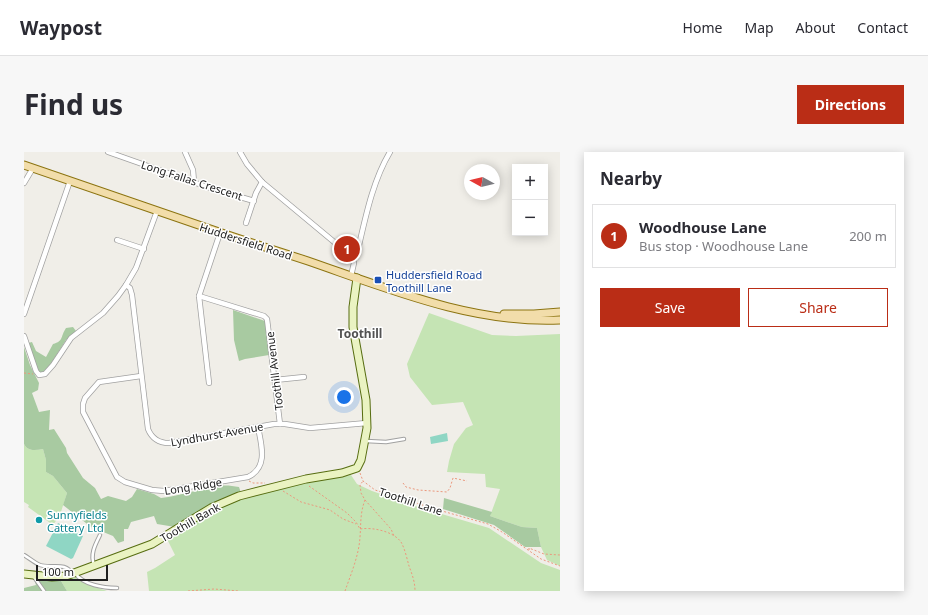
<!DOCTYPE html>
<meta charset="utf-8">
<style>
body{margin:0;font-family:"Noto Sans",sans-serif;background:#f7f7f7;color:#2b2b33}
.controls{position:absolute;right:12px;top:12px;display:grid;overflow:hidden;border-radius:0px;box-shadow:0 2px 10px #0003}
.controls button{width:36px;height:36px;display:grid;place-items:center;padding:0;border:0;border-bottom:1px solid #e1e1e2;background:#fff;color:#2b2b33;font:20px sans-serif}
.compass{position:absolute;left:440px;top:12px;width:36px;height:36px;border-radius:50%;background:#fff;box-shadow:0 2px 10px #0003;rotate:278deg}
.scale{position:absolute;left:12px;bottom:10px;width:72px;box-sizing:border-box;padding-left:4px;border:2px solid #202020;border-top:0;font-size:11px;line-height:14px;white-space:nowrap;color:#202020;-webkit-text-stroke:3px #fff;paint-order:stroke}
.you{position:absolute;left:320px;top:245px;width:14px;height:14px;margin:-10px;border:3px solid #fff;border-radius:50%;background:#1a73e8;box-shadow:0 0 0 6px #1a73e833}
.badge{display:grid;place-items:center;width:26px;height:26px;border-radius:50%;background:#ba2d16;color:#fff;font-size:13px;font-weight:700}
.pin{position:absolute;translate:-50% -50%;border:2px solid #fff;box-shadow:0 1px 4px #0006}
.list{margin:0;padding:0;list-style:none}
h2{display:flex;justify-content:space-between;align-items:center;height:52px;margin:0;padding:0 16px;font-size:17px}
h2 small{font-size:13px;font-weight:400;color:#7c7c81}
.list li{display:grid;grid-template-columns:26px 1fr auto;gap:12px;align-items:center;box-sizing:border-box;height:64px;margin:0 8px 8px;padding:0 8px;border:1px solid #e1e1e2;border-radius:0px}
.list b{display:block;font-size:15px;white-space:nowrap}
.list p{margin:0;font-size:13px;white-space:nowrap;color:#7c7c81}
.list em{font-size:13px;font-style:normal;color:#7c7c81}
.actions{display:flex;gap:8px;padding:12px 16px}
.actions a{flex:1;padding:9px 0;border:1px solid #ba2d16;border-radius:0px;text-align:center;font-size:14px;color:#ba2d16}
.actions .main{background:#ba2d16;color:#fff}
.map{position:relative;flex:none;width:536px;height:439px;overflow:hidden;border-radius:0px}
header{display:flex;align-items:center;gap:24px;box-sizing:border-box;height:56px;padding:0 20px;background:#fff;border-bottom:1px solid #e1e1e2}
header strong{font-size:19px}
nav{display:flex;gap:22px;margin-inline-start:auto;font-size:14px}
.intro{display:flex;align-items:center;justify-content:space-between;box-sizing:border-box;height:96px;padding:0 24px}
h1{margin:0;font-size:28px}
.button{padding:10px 18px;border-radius:0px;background:#ba2d16;color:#fff;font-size:14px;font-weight:700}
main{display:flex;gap:24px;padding:0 24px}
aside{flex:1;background:#fff;border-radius:0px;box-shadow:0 2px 10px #0003}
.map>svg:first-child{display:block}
.grass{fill:#c5e4b4}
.forest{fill:#a8caa1}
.pitch{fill:#8fd6c4}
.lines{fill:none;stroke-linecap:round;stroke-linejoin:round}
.lane-casing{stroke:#a1a1a1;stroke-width:4.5}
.street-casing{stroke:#a1a1a1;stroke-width:6}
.secondary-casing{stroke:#576d11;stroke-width:9}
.primary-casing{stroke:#8c7411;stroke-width:9}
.path{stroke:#eb987d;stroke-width:1;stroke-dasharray:2 2;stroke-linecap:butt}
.lane{stroke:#fff;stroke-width:2.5}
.street{stroke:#fff;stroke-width:4.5}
.secondary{stroke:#eaf3c2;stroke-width:7}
.primary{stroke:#f2ddaa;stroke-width:7}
.transit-dot{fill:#1a4fb4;stroke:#fff;stroke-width:1.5}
.culture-dot{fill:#0f9aa8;stroke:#fff;stroke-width:1.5}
.labels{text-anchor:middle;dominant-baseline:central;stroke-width:3;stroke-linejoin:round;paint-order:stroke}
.street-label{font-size:11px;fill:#202020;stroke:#fff}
.transit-label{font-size:11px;fill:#164399;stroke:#fff;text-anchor:start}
.culture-label{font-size:11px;fill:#0d838f;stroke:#fff;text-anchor:start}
.neighbourhood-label{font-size:12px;font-weight:bold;fill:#535353;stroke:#fff}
</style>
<header>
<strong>Waypost</strong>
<nav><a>Home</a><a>Map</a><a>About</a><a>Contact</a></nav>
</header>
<div class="intro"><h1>Find us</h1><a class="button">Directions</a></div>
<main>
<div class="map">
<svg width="536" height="439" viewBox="0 0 536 439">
<rect width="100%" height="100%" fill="#f0eee8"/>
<!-- grass -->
<g class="grass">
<path d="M 405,161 L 468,183 L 492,184 L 536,182 L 536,414 L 523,408 L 517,395 L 513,376 L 498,375 L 466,364 L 476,337 L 462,335 L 461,322 L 423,320 L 425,309 L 430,292 L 442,276 L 449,273 L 439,250 L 408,253 L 386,225 L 383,212 Z"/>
<path d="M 0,292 C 4,300 12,298 19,297 L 22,308 L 22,320 L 29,324 L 43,341 L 36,363 L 29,373 L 4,355 L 5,353 L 0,350 Z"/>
<path d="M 327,323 L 333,332 L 348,339 L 394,355 L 465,376 L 517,411 L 536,418 L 536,439 L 125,439 L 123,420 L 131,416 L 151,403 L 143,387 L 176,366 L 216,346 L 261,335 Z"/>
<path d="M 50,424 L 62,432 L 83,439 L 43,439 L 37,429 Z"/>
</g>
<!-- forest -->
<g class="forest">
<path d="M 209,158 L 241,169 L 245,203 L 221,207 L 215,209 L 210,188 Z"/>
<path d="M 49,175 L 52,179 L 42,188 L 26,213 L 18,221 L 14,220 L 4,191 L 8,190 L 12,199 L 22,205 L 29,192 C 40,189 36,185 42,176 Z"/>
<path d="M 0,195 L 6,213 L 15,231 L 14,238 L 8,241 L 15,260 L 26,258 L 25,278 L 30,277 L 42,296 L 43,301 L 59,326 L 71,336 L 77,347 L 84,344 L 102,349 L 108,345 L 113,337 L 130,342 L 137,346 C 157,344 176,336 196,334 C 202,333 208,334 215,335 L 217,341 L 151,375 L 133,372 L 130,364 L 107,370 L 104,377 L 100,377 L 100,389 L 94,391 L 89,384 L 67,375 L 39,353 L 43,341 L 29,324 L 22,320 L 22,308 L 19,297 C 12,298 4,300 0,292 Z"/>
<path d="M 420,346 L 468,360 L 466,364 L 498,375 L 513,376 L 517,395 L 501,395 L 470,373 L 419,357 Z"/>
<path d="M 10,427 L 37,429 L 43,439 L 0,439 L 0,436 L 12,433 Z"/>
</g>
<!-- pitch -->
<g class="pitch">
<path d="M 423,281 L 424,289 L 407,292 L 406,285 Z"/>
<path d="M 34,371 L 59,384 L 49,406 L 47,407 L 22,394 Z"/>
</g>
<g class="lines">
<defs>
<g id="lane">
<path d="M 342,289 L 362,290 L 380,287"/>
<path d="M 0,403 C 5,406 11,411 16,413 C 27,417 42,409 48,422"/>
<path d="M 70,413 C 66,402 71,393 76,383"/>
<path d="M 51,421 C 59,433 80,436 93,436"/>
<path d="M 10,425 L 20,439"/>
</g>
<g id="street">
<path d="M 84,0 L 189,37 L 230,49"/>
<path d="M 161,0 L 169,18 L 170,30"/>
<path d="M 216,0 L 223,12 L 238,30 L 327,104 L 330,111 L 327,124"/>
<path d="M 0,31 L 9,16"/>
<path d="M 222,71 L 232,41 L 238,30"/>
<path d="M 93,88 L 120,97"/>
<path d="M 329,106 L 333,102 C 341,68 348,30 366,0"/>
<path d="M 102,133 L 106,136 L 108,143 L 124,277 C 128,287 135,291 145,291 L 250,272 L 261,272 L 286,276 L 343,271"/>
<path d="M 175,144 L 240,164 L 243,167 L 256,272"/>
<path d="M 0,162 L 46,29"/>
<path d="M 0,184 L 12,219 L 15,223 L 21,222 L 29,213 L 47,186 L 79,161 L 94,144 L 102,133 L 112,116 L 133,59"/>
<path d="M 117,224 L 75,230 L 61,246 L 59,252 L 59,260 L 93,325 L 101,330 L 128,338 L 140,339 L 224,325 C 245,315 237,292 234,275"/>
<path d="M 251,228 L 280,225"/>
<path d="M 185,231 L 175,144 L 196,81"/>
</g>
<path id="secondary" d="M 0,422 L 28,425 L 42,424 L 128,392 L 187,356 L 215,344 L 282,327 L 318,321 L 333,316 L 337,308 L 343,276 L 342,248 L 329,175 L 329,155 L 333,126"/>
<g id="primary">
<path d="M 0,13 C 65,35 130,58 195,80 C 224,90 254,99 284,109 C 365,137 449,172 536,168"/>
<path d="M 480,162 L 510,162 L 536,160"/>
</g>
</defs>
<!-- lane casing -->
<use href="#lane" class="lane-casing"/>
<!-- street casing -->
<use href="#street" class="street-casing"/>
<!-- secondary casing -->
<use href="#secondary" class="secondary-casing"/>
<!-- primary casing -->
<use href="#primary" class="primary-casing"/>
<!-- path -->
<g class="path">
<path d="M 0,221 L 9,222"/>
<path d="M 336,321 L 339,329 L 351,338 L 411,357 L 464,372 L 478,380 L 517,407 L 536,414"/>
<path d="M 225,329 L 229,331 L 241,331"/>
<path d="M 379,331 L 382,335 L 394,338 L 423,340 L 426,336 L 429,326 L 443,329"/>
<path d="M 285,334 L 323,361 L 332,370 L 336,377 C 348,375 369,379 377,390 C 381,397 383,407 385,414 C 388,422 391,430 391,439"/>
<path d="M 259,339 L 277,350 L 299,356 L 306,358 L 319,367 L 332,372"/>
<path d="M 341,348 L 367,377 L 370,384"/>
<path d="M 505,398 L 505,396 L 520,402 L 536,403"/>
<path d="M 164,439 L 190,437 L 215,439"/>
<path d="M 321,439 C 327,422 335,403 336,385 C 337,372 336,361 341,348 L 337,341 L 336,333 L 339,329"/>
</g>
<!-- lane -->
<use href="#lane" class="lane"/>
<!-- street -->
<use href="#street" class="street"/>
<!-- secondary -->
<use href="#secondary" class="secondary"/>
<!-- primary -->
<use href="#primary" class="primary"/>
</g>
<!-- markers -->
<rect class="transit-dot" x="350" y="124" width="8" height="8" rx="2"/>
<circle class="culture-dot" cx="15" cy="368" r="4"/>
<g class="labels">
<!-- street labels -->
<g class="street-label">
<text transform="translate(168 28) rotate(18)">Long Fallas Crescent</text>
<text transform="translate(222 89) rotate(18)">Huddersfield Road</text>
<text transform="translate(250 219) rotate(-97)">Toothill Avenue</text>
<text transform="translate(193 282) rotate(-10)">Lyndhurst Avenue</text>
<text transform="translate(169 334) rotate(-9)">Long Ridge</text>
<text transform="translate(387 349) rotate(18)">Toothill Lane</text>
<text transform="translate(166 370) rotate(-30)">Toothill Bank</text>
</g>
<!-- transit labels -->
<g class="transit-label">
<text x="362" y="122">Huddersfield Road<tspan x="362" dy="13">Toothill Lane</tspan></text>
</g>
<!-- culture labels -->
<g class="culture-label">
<text x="23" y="362">Sunnyfields<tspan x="23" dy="13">Cattery Ltd</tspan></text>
</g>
<!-- neighbourhood labels -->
<g class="neighbourhood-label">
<text x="336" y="181">Toothill</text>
</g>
</g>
</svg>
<div class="controls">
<button>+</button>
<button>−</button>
</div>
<svg class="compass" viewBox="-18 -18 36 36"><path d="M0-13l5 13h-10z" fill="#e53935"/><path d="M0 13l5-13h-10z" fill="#7c7c81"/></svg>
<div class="scale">100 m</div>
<div class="you"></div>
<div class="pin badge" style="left:323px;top:97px">1</div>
</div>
<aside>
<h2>Nearby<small></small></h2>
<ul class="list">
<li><span class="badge">1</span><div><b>Woodhouse Lane</b><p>Bus stop · Woodhouse Lane</p></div><em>200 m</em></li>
</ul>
<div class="actions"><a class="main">Save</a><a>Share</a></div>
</aside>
</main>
